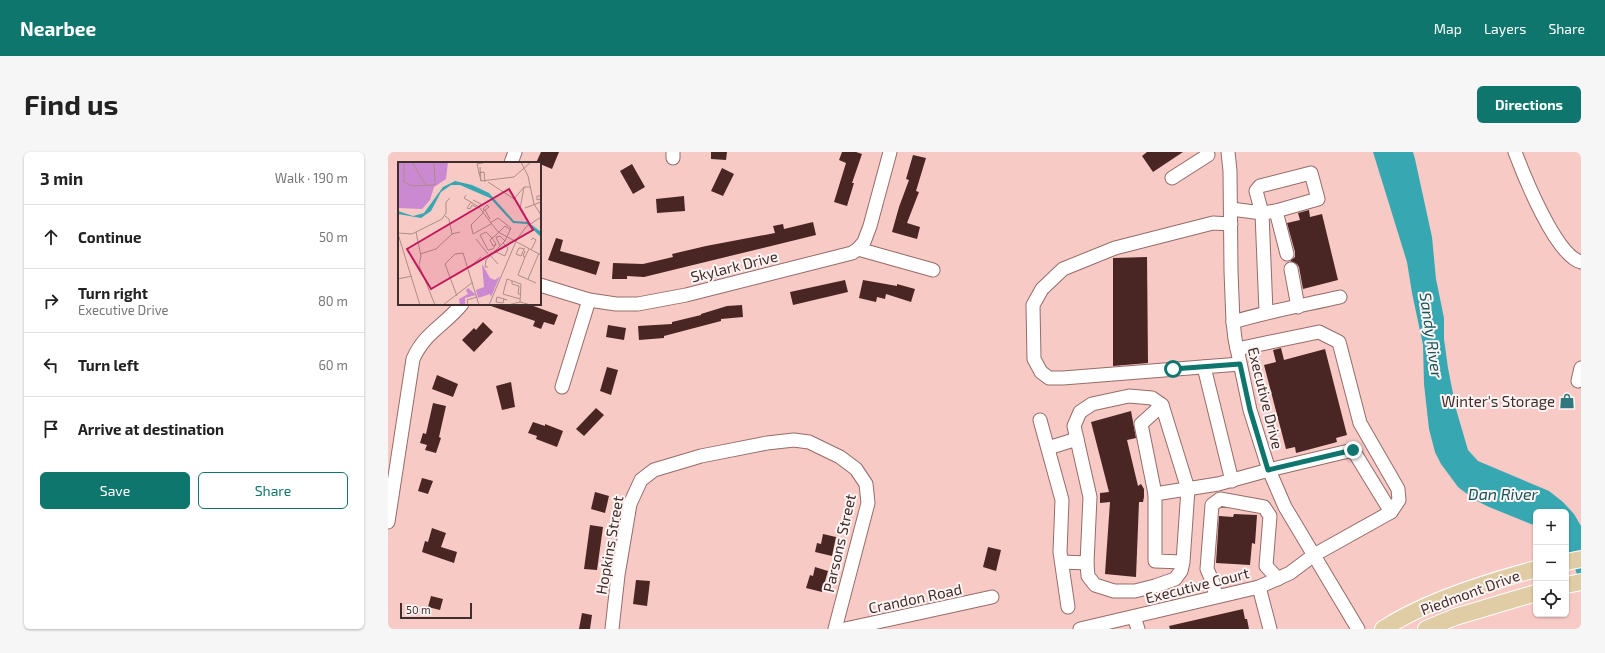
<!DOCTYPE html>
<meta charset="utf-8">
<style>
body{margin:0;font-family:"Exo 2",sans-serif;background:#f6f6f6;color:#222}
.controls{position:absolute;right:12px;bottom:12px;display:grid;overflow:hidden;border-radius:6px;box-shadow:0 1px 3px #0004}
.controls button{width:36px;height:36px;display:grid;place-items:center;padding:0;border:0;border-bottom:1px solid #e0e0e0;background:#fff;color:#222;font:20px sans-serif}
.scale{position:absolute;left:12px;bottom:10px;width:72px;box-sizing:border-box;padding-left:4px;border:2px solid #402e2c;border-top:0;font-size:11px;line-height:14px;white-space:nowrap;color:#402e2c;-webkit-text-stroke:3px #fff5f4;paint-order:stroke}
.stop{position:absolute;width:12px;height:12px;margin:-9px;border:3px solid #0f766e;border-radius:50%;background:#fff}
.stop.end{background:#0f766e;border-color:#fff;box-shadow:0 1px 4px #0008}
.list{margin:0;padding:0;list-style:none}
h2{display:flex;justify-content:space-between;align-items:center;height:52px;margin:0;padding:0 16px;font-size:17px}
h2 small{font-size:13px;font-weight:400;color:#767676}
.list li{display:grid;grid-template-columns:26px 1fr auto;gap:12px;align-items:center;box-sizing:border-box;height:64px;padding:0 16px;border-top:1px solid #e0e0e0}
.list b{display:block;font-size:15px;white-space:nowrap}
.list p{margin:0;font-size:13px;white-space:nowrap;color:#767676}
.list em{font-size:13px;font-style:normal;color:#767676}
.actions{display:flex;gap:8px;padding:12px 16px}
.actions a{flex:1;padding:9px 0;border:1px solid #0f766e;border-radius:6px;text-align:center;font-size:14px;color:#0f766e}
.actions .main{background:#0f766e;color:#fff}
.icon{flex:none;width:22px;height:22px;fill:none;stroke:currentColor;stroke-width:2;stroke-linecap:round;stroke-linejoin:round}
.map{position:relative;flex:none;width:1193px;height:477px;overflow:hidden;border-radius:6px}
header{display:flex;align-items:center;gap:24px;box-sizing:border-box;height:56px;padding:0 20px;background:#0f766e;color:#fff}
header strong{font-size:19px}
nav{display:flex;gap:22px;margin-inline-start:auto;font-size:14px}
.intro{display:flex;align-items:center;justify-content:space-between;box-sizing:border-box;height:96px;padding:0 24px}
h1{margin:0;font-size:28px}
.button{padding:10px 18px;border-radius:6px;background:#0f766e;color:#fff;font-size:14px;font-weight:700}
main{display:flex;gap:24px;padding:0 24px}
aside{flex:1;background:#fff;border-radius:6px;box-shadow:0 1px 3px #0004}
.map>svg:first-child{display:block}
.water{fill:#37a8b2}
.building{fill:#492624}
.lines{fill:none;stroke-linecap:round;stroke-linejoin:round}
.minor-casing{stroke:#956c69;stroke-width:15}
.major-casing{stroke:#fff;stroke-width:18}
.minor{stroke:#fff;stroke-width:13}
.major{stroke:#e0cda6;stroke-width:16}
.route{stroke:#0f766e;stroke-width:5}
.labels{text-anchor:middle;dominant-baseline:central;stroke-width:4;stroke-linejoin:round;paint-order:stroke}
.street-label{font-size:15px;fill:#402e2c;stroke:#fff5f4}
.poi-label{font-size:15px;fill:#402e2c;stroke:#fff5f4;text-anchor:end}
.water-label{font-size:16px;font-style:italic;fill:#16555a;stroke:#fff5f4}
.inset-road{fill:none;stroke:#ae8c88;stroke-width:1}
.view{fill:#c2185b;fill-opacity:0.15;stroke:#c2185b;stroke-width:2}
.inset-edge{fill:none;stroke:#402e2c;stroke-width:2}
</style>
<header>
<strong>Nearbee</strong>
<nav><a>Map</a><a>Layers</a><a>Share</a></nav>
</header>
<div class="intro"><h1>Find us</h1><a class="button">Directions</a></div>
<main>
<aside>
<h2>3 min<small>Walk · 190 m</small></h2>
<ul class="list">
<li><svg class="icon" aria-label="ahead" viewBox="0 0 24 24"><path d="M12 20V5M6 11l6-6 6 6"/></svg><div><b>Continue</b></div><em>50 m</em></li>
<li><svg class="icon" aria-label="right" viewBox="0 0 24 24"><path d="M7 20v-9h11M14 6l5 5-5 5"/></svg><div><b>Turn right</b><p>Executive Drive</p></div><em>80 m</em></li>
<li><svg class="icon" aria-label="left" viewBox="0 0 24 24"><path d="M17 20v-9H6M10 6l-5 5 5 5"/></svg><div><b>Turn left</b></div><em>60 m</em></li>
<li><svg class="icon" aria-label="arrive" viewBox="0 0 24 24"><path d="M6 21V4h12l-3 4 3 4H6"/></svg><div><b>Arrive at destination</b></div></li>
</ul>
<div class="actions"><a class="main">Save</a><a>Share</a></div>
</aside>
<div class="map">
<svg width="1193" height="477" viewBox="0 0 1193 477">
<rect width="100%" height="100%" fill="#f8cac6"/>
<!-- water -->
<path class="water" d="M 985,0 L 1025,0 L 1027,7 L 1044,85 L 1048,127 L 1056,166 L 1056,187 L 1060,216 L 1068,257 L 1080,298 L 1090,309 L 1161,339 L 1175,350 L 1186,362 L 1193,374 L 1193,435 L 1186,413 L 1178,397 L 1178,360 L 1148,360 L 1148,374 L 1101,355 L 1087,348 L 1070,335 L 1053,312 L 1047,300 L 1041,277 L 1036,232 L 1035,193 L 1024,141 L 1019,110 Z"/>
<!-- building -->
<g class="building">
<path d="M 153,0 L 171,0 L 164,17 L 152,12 L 152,11 L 148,11 Z"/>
<path d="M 323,0 L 339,0 L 338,8 L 323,7 Z"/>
<path d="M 454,0 L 468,0 L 474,2 L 464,31 L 466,31 L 459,54 L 446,50 L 458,11 L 451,8 Z"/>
<path d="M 759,0 L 795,0 L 765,20 L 754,4 Z"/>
<path d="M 525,3 L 538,6 L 528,39 L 531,40 L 519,71 L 532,75 L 529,87 L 504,80 L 511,55 L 521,28 L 518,27 Z"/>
<path d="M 244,12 L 257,35 L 245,42 L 232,19 Z"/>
<path d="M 334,16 L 346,22 L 335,44 L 323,39 Z"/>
<path d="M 296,44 L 297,59 L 269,61 L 268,47 Z"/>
<path d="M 921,58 L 922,65 L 934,62 L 950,128 L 915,137 L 911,115 L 909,112 L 902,109 L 907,105 L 907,100 L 899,71 L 912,68 L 910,61 Z"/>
<path d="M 425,70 L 428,83 L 256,125 L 239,124 L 239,127 L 224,127 L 225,111 L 255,112 L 285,105 L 284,102 L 318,94 L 387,81 L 385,74 L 395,72 L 396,77 Z"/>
<path d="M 168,86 L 175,88 L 172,99 L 212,110 L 208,123 L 160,108 Z"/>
<path d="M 759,105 L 760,211 L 725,214 L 725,106 Z"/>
<path d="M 457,128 L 460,140 L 405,153 L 402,140 Z"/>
<path d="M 475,128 L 509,134 L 509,132 L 527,137 L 523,150 L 498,142 L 497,147 L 489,145 L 488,150 L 471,146 Z"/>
<path d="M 100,152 L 140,152 L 170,163 L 166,173 L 156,170 L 153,177 L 145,174 L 147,169 L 100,153 Z"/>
<path d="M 354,153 L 355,165 L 333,167 L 333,169 L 276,184 L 276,186 L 251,188 L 250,174 L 284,172 L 284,170 L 313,163 L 313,162 L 339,154 Z"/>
<path d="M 95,170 L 105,180 L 86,200 L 74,188 L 86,176 L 88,178 Z"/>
<path d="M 220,173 L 238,176 L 236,188 L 218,185 Z"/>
<path d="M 893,196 L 896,208 L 937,197 L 959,283 L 948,286 L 949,290 L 908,301 L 907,295 L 898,297 L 876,213 L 888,210 L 885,198 Z"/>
<path d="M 219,215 L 230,218 L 223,243 L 212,239 Z"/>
<path d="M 49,223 L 70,232 L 65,245 L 44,237 Z"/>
<path d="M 123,230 L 127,255 L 114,258 L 108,234 Z"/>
<path d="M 45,251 L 58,254 L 51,285 L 53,286 L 48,301 L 37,298 L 39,293 L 32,291 L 35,281 L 38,282 Z"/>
<path d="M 208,256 L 216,263 L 196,284 L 188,277 Z"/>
<path d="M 743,259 L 748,286 L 739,288 L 750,334 L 753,332 L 756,337 L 756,345 L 755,350 L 751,350 L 748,425 L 717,422 L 722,350 L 712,351 L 712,341 L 721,340 L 703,270 Z"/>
<path d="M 145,270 L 157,274 L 157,272 L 175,279 L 169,295 L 148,287 L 149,284 L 140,281 Z"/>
<path d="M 34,326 L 45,329 L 40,342 L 30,339 Z"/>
<path d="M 207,340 L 221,344 L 217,361 L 203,357 Z"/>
<path d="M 846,362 L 869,363 L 867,392 L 864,391 L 862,413 L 828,411 L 831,364 L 845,365 Z"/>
<path d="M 202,373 L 215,375 L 209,418 L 196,417 Z"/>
<path d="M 44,376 L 58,381 L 53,395 L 69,400 L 66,411 L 34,400 L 37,389 L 40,390 Z"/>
<path d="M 435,382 L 448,385 L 444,404 L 427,400 L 429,391 L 433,392 Z"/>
<path d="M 600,395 L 613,398 L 608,419 L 595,415 Z"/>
<path d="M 427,415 L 440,419 L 434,440 L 418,436 L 422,423 L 425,424 Z"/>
<path d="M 248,428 L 262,429 L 259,454 L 245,452 Z"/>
<path d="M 43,444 L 55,447 L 52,458 L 40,455 Z"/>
<path d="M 855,457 L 857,467 L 859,467 L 861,477 L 782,477 L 781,474 Z"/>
<path d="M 194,461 L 204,463 L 202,477 L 191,477 Z"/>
</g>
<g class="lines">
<defs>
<g id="minor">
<path d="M 840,0 L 842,19 L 843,119 L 845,170 L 847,187 L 862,258 L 881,318 L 897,355 L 970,477"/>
<path d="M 1127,0 C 1136,24 1168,104 1193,110"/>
<path d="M 285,6 L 285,0"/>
<path d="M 123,11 L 127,0"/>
<path d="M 784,26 L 820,3"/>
<path d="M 843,57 L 874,61 L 888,59 L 930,47 L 923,21 L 872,34 L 868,39 L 874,61 L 878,160"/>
<path d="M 888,59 L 899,102"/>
<path d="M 843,72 L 825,71 L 727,96 L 675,117 L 654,137 L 645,153 L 646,207 L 653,220 L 661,226 L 675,226 L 852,212"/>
<path d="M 470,97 L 545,118"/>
<path d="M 903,117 L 910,155"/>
<path d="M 152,133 L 201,148 L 228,152 L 250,152 L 298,143 L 464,101 L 470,97 L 476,90 L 482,74 L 502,0"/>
<path d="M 845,170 C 881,159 917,153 952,145"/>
<path d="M 816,215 L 844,329"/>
<path d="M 1190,229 L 1193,216"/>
<path d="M 174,235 L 201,148"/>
<path d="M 652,268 L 674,348 L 672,400 L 680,455"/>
<path d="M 660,296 L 689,287"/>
<path d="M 767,342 L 753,272 L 774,253"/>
<path d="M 0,370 L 25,207 C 37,180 57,173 74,152"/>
<path d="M 674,410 L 699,411"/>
<path d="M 795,410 L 793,419 L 787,427 L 767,434 L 747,439 L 726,439 L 707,433 L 700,424 L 699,411 L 702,345 L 686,274 L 692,260 L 704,252 L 741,244 L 764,246 L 774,253 L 800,337 L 795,410 L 767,409 L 767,342 L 830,332 L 881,318 L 965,298 L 1003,360"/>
<path d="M 871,435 L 882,477"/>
<path d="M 827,444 L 826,433 L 819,417 L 824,353 L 832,347 L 876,355 L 882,364 L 878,414 L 890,427"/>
<path d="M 746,465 L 750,477"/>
<path d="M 224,477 L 230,423 L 242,352 L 253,328 L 266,318 L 313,304 L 379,291 L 406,288 L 421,290 L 452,305 L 468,317 L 478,332 L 480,351 L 447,477"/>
<path d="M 457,477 L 604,445"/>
<path d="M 692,477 L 871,435 L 902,421 L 926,403 L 1003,360 L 1011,348 L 1010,337 L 972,271 L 951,190 L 931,180 L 849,197"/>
</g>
<g id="major">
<path d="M 1178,410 L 1193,407"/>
<path d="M 1178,433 L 1193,430"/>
<path d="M 995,477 C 1038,449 1099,430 1148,417"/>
<path d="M 1038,477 L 1067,465 L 1148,441"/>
</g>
</defs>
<!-- minor casing -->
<use href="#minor" class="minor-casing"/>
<!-- major casing -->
<use href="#major" class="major-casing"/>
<!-- minor -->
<use href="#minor" class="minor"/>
<!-- major -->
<use href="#major" class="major"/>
</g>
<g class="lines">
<!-- route -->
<path class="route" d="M 785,217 L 852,212 L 862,258 L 880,318 L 965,298"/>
</g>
<!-- icons -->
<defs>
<symbol id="shop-bare" viewBox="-9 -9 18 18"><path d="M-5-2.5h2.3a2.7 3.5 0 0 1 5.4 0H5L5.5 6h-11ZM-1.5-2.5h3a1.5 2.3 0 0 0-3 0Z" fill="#2f787e" stroke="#fff5f4" stroke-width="2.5" paint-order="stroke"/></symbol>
</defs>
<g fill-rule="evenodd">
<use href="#shop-bare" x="1168" y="238" width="22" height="22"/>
</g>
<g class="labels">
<!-- street labels -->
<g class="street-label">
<text transform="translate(346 114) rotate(-14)">Skylark Drive</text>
<text transform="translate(878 246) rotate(76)">Executive Drive</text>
<text transform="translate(451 391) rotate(-77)">Parsons Street</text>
<text transform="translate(221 393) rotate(-80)">Hopkins Street</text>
<text transform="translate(809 433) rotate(-14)">Executive Court</text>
<text transform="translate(1082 440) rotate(-20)">Piedmont Drive</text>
<text transform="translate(527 446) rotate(-12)">Crandon Road</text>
</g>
<!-- poi labels -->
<g class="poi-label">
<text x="1167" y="249">Winter's Storage</text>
</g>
<!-- water labels -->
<g class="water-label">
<text transform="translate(1044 183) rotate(82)">Sandy River</text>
<text x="1115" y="341">Dan River</text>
</g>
</g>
<!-- overview -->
<g transform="translate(10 10)">
<rect width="143" height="143" fill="#f8cac6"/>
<path d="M 0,0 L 50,0 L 48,17 L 36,25 L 32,38 L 24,47 L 0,46 ZM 84,102 L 92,116 L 97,118 L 102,114 L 93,135 L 92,132 L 80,136 L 78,128 L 86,125 ZM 70,126 L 78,133 L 67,136 L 67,143 L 62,143 L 61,137 L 70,132 L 68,128 Z" fill="#cb89d2"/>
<path d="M 57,19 L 74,23 L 91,31 L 116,59 L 130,60 L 143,70 L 143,75 L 129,62 L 115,61 L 92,36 L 62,23 L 53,23 L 43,30 L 33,49 L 23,56 L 0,52 L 0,49 L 15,54 L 26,51 L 45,25 Z" fill="#37a8b2"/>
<path class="inset-road" d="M 6,0 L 6,20 L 14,24 L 37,23 L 36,0M 14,0 L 28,24M 89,0 L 79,2 L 83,19 L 116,15 L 133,0M 123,0 L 130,14 L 136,42 L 143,53M 82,5 L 83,19M 80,11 L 86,10 L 87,20M 90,20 L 116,37 L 126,25M 68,33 L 66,36 L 81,45 L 100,70 L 143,93M 143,34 L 139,34 L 139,38 L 143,37M 73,40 L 69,46 L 72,47 L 74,43 L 80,46 L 83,42 L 75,38M 127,46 L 143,40M 122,47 L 126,25 L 132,25M 84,50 L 87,48 L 91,45 L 89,43 L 85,47 L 87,48 L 92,57M 85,51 L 73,63 L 75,72 L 93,62M 47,54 L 51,57 L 54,72M 18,70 L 23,94 L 21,103 L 37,143M 0,71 L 14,72 L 44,57 L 48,51 L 48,40 L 52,36M 0,72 L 22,143M 78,77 L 90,92M 98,82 L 95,87 L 90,88 L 82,73 L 88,70 L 94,76 L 98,82 L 95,84 L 92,78 L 94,76 L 97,74 L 107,64 L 113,68M 102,84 L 98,75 L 102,74 L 107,79M 126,87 L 123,94 L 118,92 L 121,86 L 122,86 L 127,87M 133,88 L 138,78 L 135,76 L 133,78M 96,89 L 107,94 L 110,86 L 105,81M 127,89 L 125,94 L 127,95 L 131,87M 22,92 L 38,87 L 54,72 L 62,70M 92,93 L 100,102M 127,95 L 120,113 L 138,121M 90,105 L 87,105 L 88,98 L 107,79 L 113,66 L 100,56 L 92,61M 71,106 L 83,95M 0,117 L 14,114M 130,117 L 141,91M 114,119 L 114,122 L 121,124 L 120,132 L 123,132M 59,134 L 47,102 L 57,92 L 65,91 L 81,143M 106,137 L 105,141 L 98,140 L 99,135 L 106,137 L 109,138M 122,140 L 123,122 L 109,117 L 105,132 L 122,137M 45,143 L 75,120M 70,143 L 69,138 L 79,135M 91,143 L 119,77 L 128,65 L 143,55M 110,143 L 122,140 L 133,143"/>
<path class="view" d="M 111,27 L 135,68 L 33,127 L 9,87 Z"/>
<rect width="143" height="143" class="inset-edge"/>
</g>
</svg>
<div class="controls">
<button>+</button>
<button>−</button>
<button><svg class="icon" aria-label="locate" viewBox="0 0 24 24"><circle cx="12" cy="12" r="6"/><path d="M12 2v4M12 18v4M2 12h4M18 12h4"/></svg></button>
</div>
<div class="scale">50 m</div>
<div class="stop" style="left:785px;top:217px"></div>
<div class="stop end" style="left:965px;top:298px"></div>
</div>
</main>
